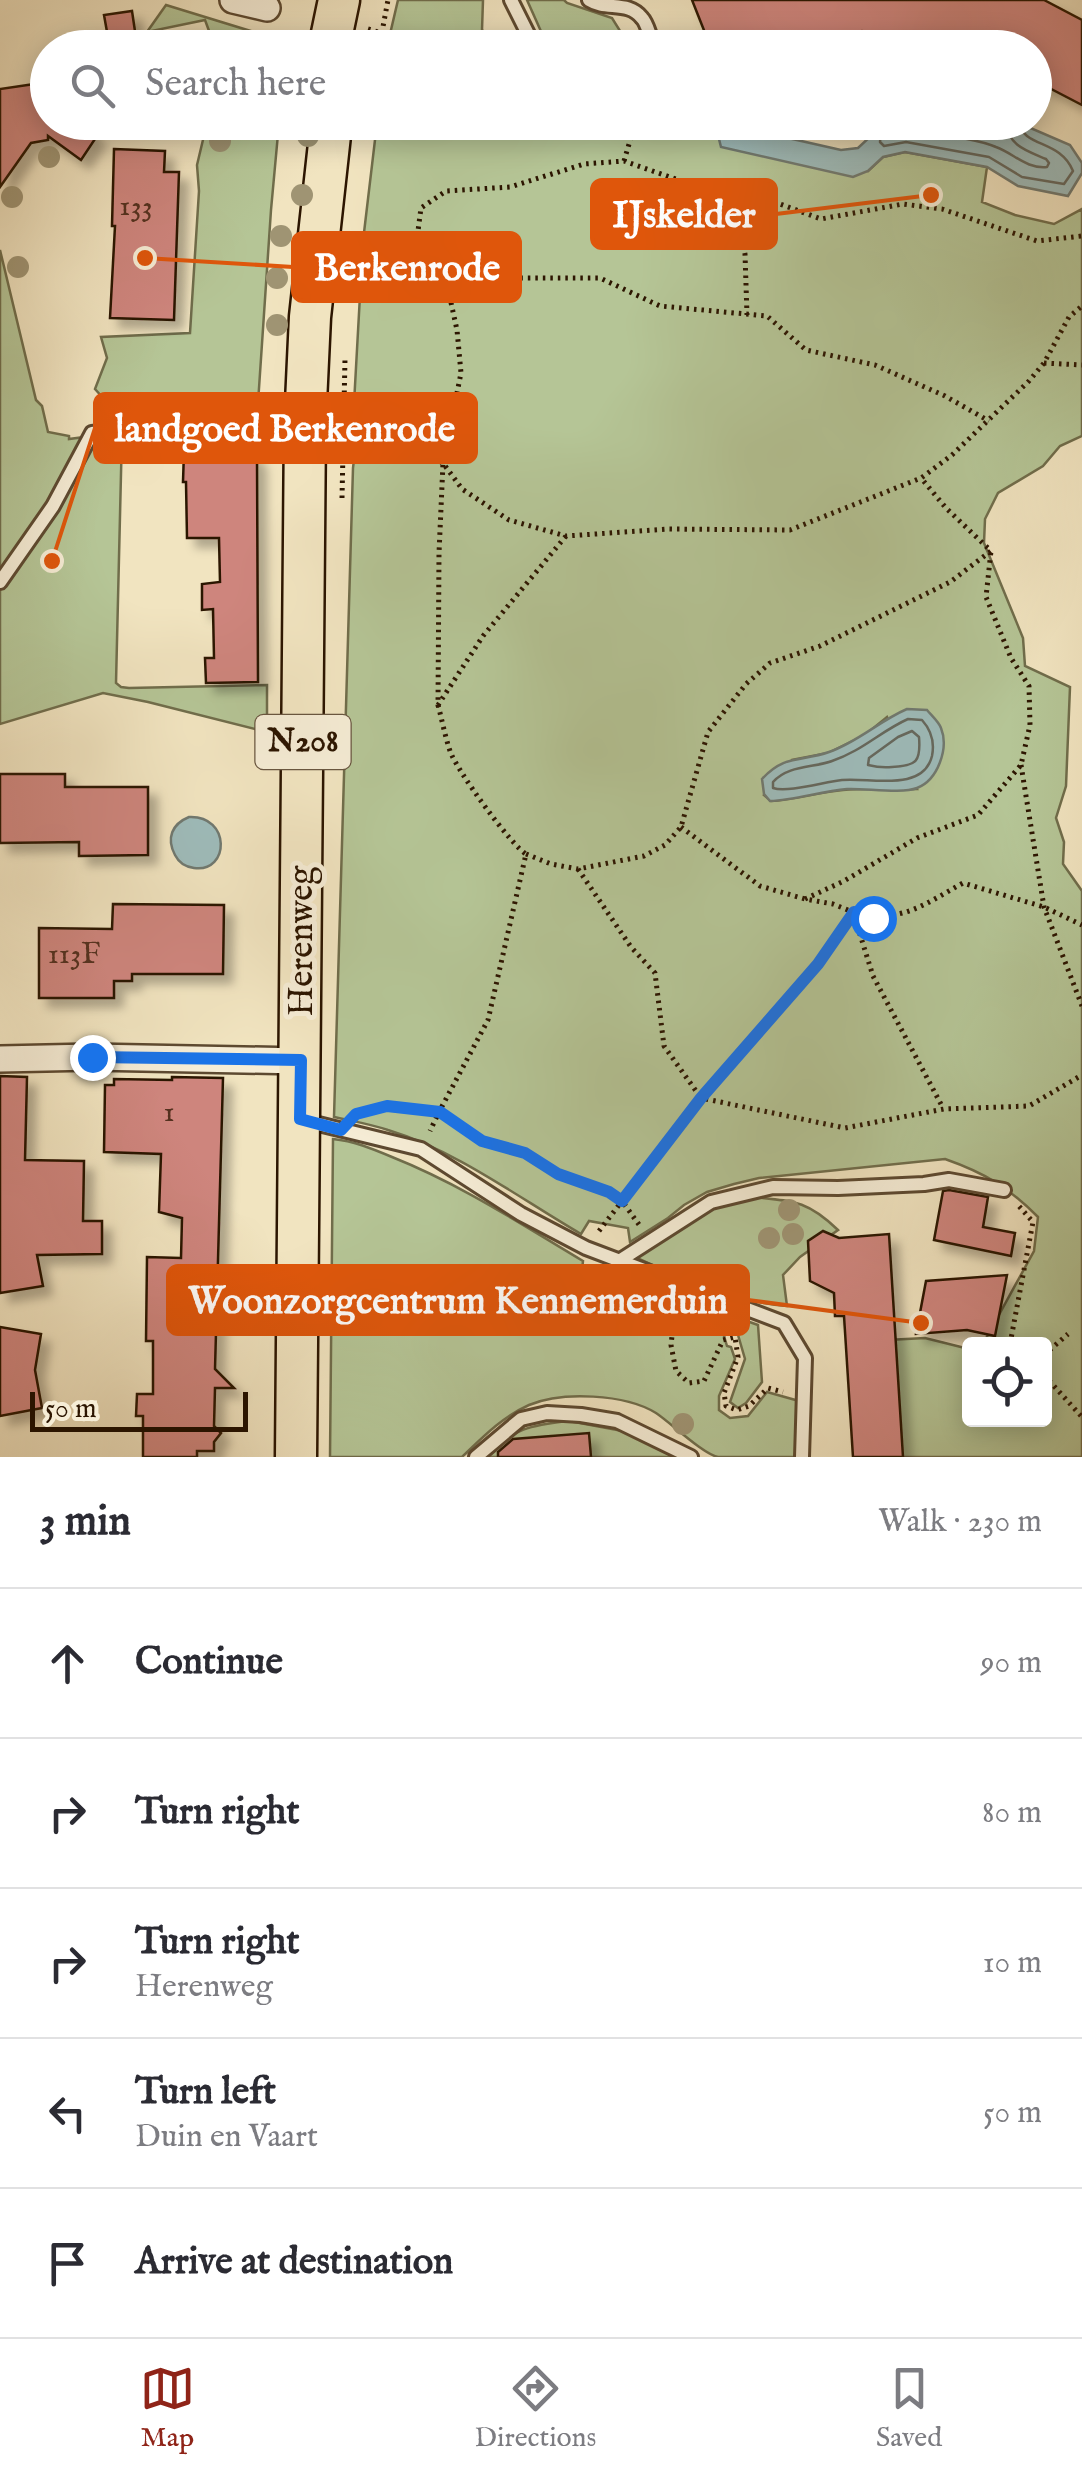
<!DOCTYPE html>
<meta charset="utf-8">
<style>
body{margin:0;font-family:"IM FELL English",serif;background:#f7f7f7;color:#2b2b33}
.controls{position:absolute;right:30px;bottom:30px;display:grid;overflow:hidden;border-radius:10px;box-shadow:0 5px 25px #0003}
.controls button{width:90px;height:90px;display:grid;place-items:center;padding:0;border:0;border-bottom:2px solid #e1e1e2;background:#fff;color:#2b2b33;font:50px sans-serif}
.scale{position:absolute;left:30px;bottom:25px;width:218px;box-sizing:border-box;padding-left:10px;border:5px solid #2c1500;border-top:0;font-size:28px;line-height:35px;white-space:nowrap;color:#2c1500;-webkit-text-stroke:8px #f6edd6;paint-order:stroke}
.stop{position:absolute;width:30px;height:30px;margin:-22px;border:8px solid #1a73e8;border-radius:50%;background:#fff}
.stop.end{background:#1a73e8;border-color:#fff;box-shadow:0 2px 10px #0008}
.list{margin:0;padding:0;list-style:none}
h2{display:flex;justify-content:space-between;align-items:center;height:130px;margin:0;padding:0 40px;font-size:42px}
h2 small{font-size:32px;font-weight:400;color:#7c7c81}
.list li{display:grid;grid-template-columns:65px 1fr auto;gap:30px;align-items:center;box-sizing:border-box;height:150px;padding:0 40px;border-top:2px solid #e1e1e2}
.list b{display:block;font-size:38px;white-space:nowrap}
.list p{margin:0;font-size:32px;white-space:nowrap;color:#7c7c81}
.list em{font-size:32px;font-style:normal;color:#7c7c81}
.icon{flex:none;width:55px;height:55px;fill:none;stroke:currentColor;stroke-width:2;stroke-linecap:round;stroke-linejoin:round}
.map{position:relative;flex:none;width:1082px;height:1457px;overflow:hidden}
.search{position:absolute;background:#fff;box-shadow:0 5px 25px #0003;left:30px;right:30px;top:30px;height:110px;display:flex;align-items:center;gap:25px;box-sizing:border-box;padding:0 35px;border-radius:55px;color:#7c7c81;font-size:38px}
.sheet{height:880px;background:#fff}
nav{display:flex;justify-content:space-around;align-items:center;box-sizing:border-box;height:140px;border-top:2px solid #e1e1e2;background:#fff;font-size:28px;color:#7c7c81}
nav a{display:grid;justify-items:center;gap:5px}
nav .on{color:#8f2418}
.map>svg:first-child{display:block}
.green{fill:#b5c596;stroke:#706d4b;stroke-width:2.5;fill-rule:evenodd}
.water{fill:#9ebcbb;stroke:#707970;stroke-width:2.5}
.lines{fill:none;stroke-linecap:round;stroke-linejoin:round}
.shore{stroke:#65685e;stroke-width:2.5}
.building{fill:#ce857d;stroke:#2c1500;stroke-width:2.5;filter:url(#shadow)}
.lane-casing{stroke:#5d4930;stroke-width:18}
.street-casing{stroke:#5d4930;stroke-width:30}
.primary-casing{stroke:#2c1500;stroke-width:45}
.path{stroke:#2c1500;stroke-width:5;stroke-dasharray:2.5 5;stroke-linecap:butt}
.lane{stroke:#f6edd6;stroke-width:12}
.street{stroke:#f6edd6;stroke-width:25}
.primary{stroke:#f1e4c0;stroke-width:40}
.tree{fill:#9f9473}
.route{stroke:#1a73e8;stroke-width:12}
.labels{text-anchor:middle;dominant-baseline:central;stroke-width:10;stroke-linejoin:round;paint-order:stroke}
.number-label{font-size:30px;fill:#54311f}
.shield{fill:#f6edd6;stroke:#695640;stroke-width:2.5}
.shield-label{font-size:32px;font-weight:bold;fill:#2c1500}
.street-label{font-size:35px;fill:#2c1500;stroke:#f6edd6}
.leader{fill:none;stroke:#df560b;stroke-width:4}
.callout-dot{fill:#df560b;stroke:#f6edd6;stroke-width:4}
.callout{fill:#df560b;stroke:#df560b;stroke-width:4}
.callout-label{font-size:38px;text-anchor:middle;font-weight:bold;fill:#fff}
</style>
<div class="map">
<svg width="1082" height="1457" viewBox="0 0 1082 1457">
<defs>
<filter id="shadow"><feDropShadow dx="9" dy="9" stdDeviation="5" flood-color="#0004"/></filter>
</defs>
<rect width="100%" height="100%" fill="#f1e4c0"/>
<filter id="stains"><feTurbulence type="fractalNoise" baseFrequency=".002" numOctaves="4"/><feColorMatrix values="0 0 0 0 .2 0 0 0 0 .09 0 0 0 0 .02 0 0 0 .5 -.17"/></filter>
<radialGradient id="worn" r=".72"><stop offset=".6" stop-color="#630" stop-opacity="0"/><stop offset="1" stop-color="#630" stop-opacity=".3"/></radialGradient>
<!-- green -->
<g class="green">
<path d="M 398,0 L 483,0 L 482,30 L 502,47 L 387,47 Z"/>
<path d="M 527,0 L 564,0 L 567,3 L 612,18 L 627,42 L 625,47 L 548,47 Z"/>
<path d="M 166,5 L 293,44 L 292,47 L 215,47 L 205,20 L 147,32 Z"/>
<path d="M 635,122 L 631,127 L 633,129 L 669,136 L 671,123 L 731,123 L 735,126 L 723,130 L 868,171 L 883,157 L 905,152 L 987,167 L 982,202 L 1015,215 L 1054,224 L 1082,209 L 1082,436 L 1060,446 L 1043,466 L 998,493 L 985,519 L 984,543 L 1023,638 L 1025,666 L 1070,687 L 1066,786 L 1056,818 L 1064,842 L 1063,864 L 1082,891 L 1082,1457 L 889,1457 L 888,1340 L 925,1338 L 969,1349 L 970,1420 L 1044,1420 L 1044,1344 L 983,1344 L 1034,1251 L 1038,1217 C 1008,1187 985,1173 945,1159 L 759,1178 L 734,1184 L 707,1192 L 684,1205 L 668,1218 L 630,1242 L 628,1228 L 589,1221 L 581,1234 C 519,1198 457,1151 388,1130 C 370,1124 352,1121 334,1117 L 353,468 L 358,427 L 354,404 L 363,241 L 377,123 ZM 887,717 L 917,789 C 892,790 868,788 843,790 C 819,792 795,800 771,801 L 764,795 L 792,760 L 828,753 L 865,735 Z"/>
<path d="M 207,123 L 279,123 L 271,210 L 258,403 L 250,418 L 232,412 L 114,410 L 95,389 L 107,358 L 101,337 L 190,333 L 199,191 L 197,165 Z"/>
<path d="M 0,250 L 36,400 L 42,406 L 48,432 L 69,436 L 69,439 L 122,432 L 116,683 L 121,687 L 129,688 L 267,685 L 267,732 L 148,702 L 103,693 L 0,724 Z"/>
<path d="M 333,1139 C 354,1141 373,1149 392,1157 C 460,1184 521,1224 583,1261 L 581,1279 L 671,1313 L 683,1313 L 682,1298 L 758,1325 L 762,1382 L 746,1403 L 738,1408 L 730,1402 L 745,1359 L 738,1335 L 729,1332 L 724,1336 L 727,1346 L 731,1347 L 735,1359 L 719,1396 L 719,1410 L 730,1418 L 748,1416 L 767,1392 L 799,1401 L 795,1457 C 774,1457 738,1457 718,1457 C 703,1454 671,1423 656,1413 C 625,1394 562,1391 529,1405 C 502,1417 482,1438 462,1457 L 330,1457 Z"/>
<path d="M 752,1197 C 793,1201 807,1200 838,1230 L 800,1257 L 783,1275 L 787,1306 C 736,1302 683,1280 637,1258 L 647,1248 L 663,1241 L 694,1218 L 721,1205 Z"/>
<path d="M 569,1421 L 628,1432 L 674,1457 L 486,1457 C 513,1428 531,1425 569,1421 Z"/>
</g>
<!-- water -->
<g class="water">
<path d="M 867,123 L 1019,123 L 1070,145 L 1082,163 L 1082,173 L 1068,196 L 1018,186 L 987,167 L 905,152 L 883,157 L 868,171 L 853,177 L 721,147 L 719,139 L 723,130 L 735,126 L 841,150 L 858,148 L 872,135 Z"/>
<path d="M 907,709 L 927,710 C 931,715 939,722 941,728 C 949,748 938,780 917,788 C 902,794 865,788 847,789 C 821,791 796,800 770,801 L 764,794 L 762,779 C 785,754 801,762 829,752 C 858,742 879,721 907,709 Z"/>
<path d="M 189,817 C 231,815 230,873 194,868 C 186,867 179,863 175,855 C 166,838 172,824 189,817 Z"/>
</g>
<g class="lines">
<!-- shore -->
<g class="shore">
<path d="M 878,122 L 881,132 L 880,142 L 884,146 L 906,142 L 989,157 L 1022,177 L 1064,184 L 1073,171 C 1060,139 1023,148 1019,122"/>
<path d="M 891,122 L 896,130 L 909,130 C 933,134 976,138 996,147 C 1015,154 1026,169 1047,167 L 1049,163 L 1046,159 C 1027,151 1008,146 1006,122"/>
<path d="M 908,719 L 922,720 C 931,730 935,741 932,756 C 923,793 869,777 842,780 C 824,782 787,793 773,788 L 773,782 C 788,765 813,768 832,761 C 862,751 881,731 908,719 Z"/>
<path d="M 912,731 L 919,737 C 921,761 917,766 892,767 C 883,768 876,767 868,765 L 869,758 L 898,737 Z"/>
</g>
</g>
<!-- building -->
<g class="building">
<path d="M 692,0 L 1044,0 L 1082,20 L 1082,105 L 1034,80 L 1034,48 L 932,48 L 862,31 L 826,48 L 711,48 Z"/>
<path d="M 132,11 L 136,38 L 109,43 L 104,15 Z"/>
<path d="M 48,82 L 48,122 L 89,122 L 90,132 L 97,136 L 81,160 L 48,136 L 48,140 L 31,143 L 0,187 L 0,89 Z"/>
<path d="M 114,149 L 165,151 L 164,172 L 179,172 L 174,320 L 110,318 L 115,226 L 112,226 Z"/>
<path d="M 184,451 L 249,451 L 257,459 L 258,682 L 206,683 L 205,658 L 214,658 L 213,609 L 202,610 L 202,584 L 220,582 L 219,538 L 187,538 L 186,482 L 183,482 Z"/>
<path d="M 0,774 L 65,774 L 65,787 L 148,787 L 148,855 L 79,856 L 79,842 L 0,843 Z"/>
<path d="M 113,904 L 224,905 L 223,974 L 132,974 L 132,981 L 114,981 L 114,998 L 39,998 L 39,928 L 112,929 Z"/>
<path d="M 0,1076 L 27,1077 L 25,1160 L 84,1161 L 83,1221 L 102,1221 L 102,1254 L 37,1255 L 43,1286 L 0,1293 Z"/>
<path d="M 172,1077 L 223,1078 L 215,1369 L 234,1388 L 215,1388 L 214,1426 L 221,1433 L 214,1442 L 214,1451 L 197,1451 L 197,1457 L 143,1457 L 143,1416 L 136,1416 L 137,1394 L 153,1394 L 153,1341 L 146,1341 L 147,1257 L 181,1258 L 182,1218 L 159,1212 L 161,1154 L 104,1152 L 105,1085 L 114,1085 L 114,1079 L 172,1080 Z"/>
<path d="M 949,1190 L 988,1197 L 983,1227 L 1015,1233 L 1011,1256 L 934,1240 L 943,1191 Z"/>
<path d="M 823,1231 L 839,1238 L 889,1234 L 903,1457 L 853,1457 L 844,1316 L 835,1316 L 834,1293 L 810,1281 L 808,1241 Z"/>
<path d="M 1007,1275 L 995,1336 L 967,1330 L 916,1334 L 926,1281 Z"/>
<path d="M 0,1327 L 41,1334 L 35,1370 L 42,1408 L 0,1416 Z"/>
<path d="M 589,1433 L 591,1457 L 498,1457 L 498,1452 L 513,1439 Z"/>
</g>
<g class="lines">
<defs>
<g id="lane">
<path d="M 511,0 L 535,48"/>
<path d="M 589,0 C 606,11 628,0 642,18 C 647,23 649,34 652,40 L 648,48"/>
<path d="M 0,582 L 53,506 L 92,433 L 130,428 L 278,431 L 299,426"/>
<path d="M 306,1121 L 421,1149 L 521,1214 L 586,1248 L 784,1323 L 805,1358 L 802,1457"/>
<path d="M 619,1261 L 711,1202 L 773,1187 L 838,1188 L 924,1184 L 949,1180 L 1004,1190"/>
<path d="M 476,1457 L 521,1419 L 547,1413 L 581,1415 L 617,1421 L 691,1457"/>
</g>
<g id="street">
<path d="M 233,0 L 267,8"/>
<path d="M 0,1059 L 92,1057 L 301,1061"/>
</g>
<g id="primary">
<path d="M 329,48 L 339,0"/>
<path d="M 296,1457 L 305,424 L 310,317 L 330,135 L 329,122"/>
</g>
</defs>
<!-- lane casing -->
<use href="#lane" class="lane-casing"/>
<!-- street casing -->
<use href="#street" class="street-casing"/>
<!-- primary casing -->
<use href="#primary" class="primary-casing"/>
<!-- path -->
<g class="path">
<path d="M 368,29 L 381,33"/>
<path d="M 379,48 L 388,0"/>
<path d="M 624,161 L 632,134 L 639,122"/>
<path d="M 720,183 L 737,216 L 745,254 L 747,315"/>
<path d="M 448,289 L 418,231 L 421,208 L 446,191 L 510,187 L 584,164 L 624,161 L 687,183 L 720,182 L 821,219 L 903,204 L 942,209 L 1037,241 L 1082,236"/>
<path d="M 1044,363 L 1082,365"/>
<path d="M 343,423 L 399,438 L 443,463 L 462,489 L 509,520 L 566,536 L 669,529 L 790,530 L 921,478 L 952,455 L 1029,381 L 1044,363 L 1069,317 L 1082,306"/>
<path d="M 342,498 L 345,359"/>
<path d="M 566,536 L 483,636 L 438,705 L 439,553 L 443,463 L 461,373 L 457,330 L 448,289 L 494,278 L 600,278 L 660,306 L 767,316 L 806,350 L 875,365 L 945,396 L 989,421"/>
<path d="M 438,705 C 442,720 445,736 450,751 C 456,769 510,844 526,854 L 488,1020 L 439,1112 L 482,1141 L 525,1153 L 559,1173 L 609,1192 L 622,1201 L 640,1226"/>
<path d="M 1021,765 L 1044,907 L 1082,1006"/>
<path d="M 681,827 L 760,886 L 805,899 L 833,904 L 853,912 L 873,976 L 943,1108"/>
<path d="M 526,854 L 551,864 L 578,869 L 644,856 L 665,845 L 681,827 L 708,732 L 746,684 L 770,663 L 820,646 L 950,582 L 991,551 L 946,508 L 921,478"/>
<path d="M 578,869 L 631,947 L 655,973 L 664,1046 L 701,1098 L 818,964 L 853,912 C 899,925 925,904 963,883 L 1044,907 L 1082,925"/>
<path d="M 805,899 L 844,881 L 917,838 L 978,815 L 1021,765 L 1030,725 L 1029,686 L 1011,658 L 986,597 L 991,551"/>
<path d="M 363,1113 L 387,1106 L 439,1112 L 430,1131"/>
<path d="M 599,1231 L 701,1098 L 845,1128 L 944,1109 L 1029,1106 L 1082,1075"/>
<path d="M 676,1300 L 671,1345 L 676,1371 L 689,1383 L 704,1381 L 723,1340 L 735,1337 L 738,1357 L 724,1393 L 726,1406 L 737,1410 L 749,1406 L 768,1388 L 783,1392"/>
<path d="M 1010,1344 L 1033,1222 L 1018,1205"/>
<path d="M 1044,1355 L 1068,1334"/>
<path d="M 1044,1375 L 1082,1417"/>
</g>
<!-- lane -->
<use href="#lane" class="lane"/>
<!-- street -->
<use href="#street" class="street"/>
<!-- primary -->
<use href="#primary" class="primary"/>
</g>
<!-- trees -->
<g class="tree">
<circle cx="308" cy="136" r="11"/>
<circle cx="220" cy="141" r="11"/>
<circle cx="49" cy="157" r="11"/>
<circle cx="302" cy="195" r="11"/>
<circle cx="12" cy="197" r="11"/>
<circle cx="281" cy="236" r="11"/>
<circle cx="18" cy="267" r="11"/>
<circle cx="277" cy="278" r="11"/>
<circle cx="277" cy="325" r="11"/>
<circle cx="789" cy="1210" r="11"/>
<circle cx="793" cy="1234" r="11"/>
<circle cx="769" cy="1238" r="11"/>
<circle cx="683" cy="1424" r="11"/>
</g>
<g class="lines">
<!-- route -->
<path class="route" d="M 92,1057 L 301,1060 L 300,1119 L 341,1130 L 356,1114 L 387,1106 L 440,1112 L 482,1141 L 525,1153 L 558,1174 L 609,1192 L 622,1201 L 701,1098 L 818,964 L 854,912 L 873,918"/>
</g>
<g class="labels">
<!-- number labels -->
<g class="number-label">
<text x="136" y="207">133</text>
<text x="74" y="955">113F</text>
<text x="169" y="1113">1</text>
</g>
<!-- shield labels -->
<rect class="shield" x="255.5" y="715" width="95" height="54" rx="8"/>
<g class="shield-label">
<text x="303" y="742">N208</text>
</g>
<!-- street labels -->
<g class="street-label">
<text transform="translate(302 941) rotate(-90)">Herenweg</text>
</g>
</g>
<!-- callouts -->
<path class="leader" d="M931 195L776 214M145 258L293 267M52 561L95 428M921 1323L748 1300"/>
<g class="callout-dot">
<circle cx="931" cy="195" r="10"/>
<circle cx="145" cy="258" r="10"/>
<circle cx="52" cy="561" r="10"/>
<circle cx="921" cy="1323" r="10"/>
</g>
<g class="callout">
<rect x="592" y="180" width="184" height="68" rx="10"/>
<rect x="293" y="233" width="227" height="68" rx="10"/>
<rect x="95" y="394" width="381" height="68" rx="10"/>
<rect x="168" y="1266" width="580" height="68" rx="10"/>
</g>
<g class="callout-label">
<text x="684" y="227">IJskelder</text>
<text x="407" y="280">Berkenrode</text>
<text x="285" y="441">landgoed Berkenrode</text>
<text x="458" y="1313">Woonzorgcentrum Kennemerduin</text>
</g>
<rect width="100%" height="100%" filter="url(#stains)"/>
<rect width="100%" height="100%" fill="url(#worn)"/>
</svg>
<div class="controls">
<button><svg class="icon" aria-label="locate" viewBox="0 0 24 24"><circle cx="12" cy="12" r="6"/><path d="M12 2v4M12 18v4M2 12h4M18 12h4"/></svg></button>
</div>
<div class="scale">50 m</div>
<div class="stop" style="left:873px;top:918px"></div>
<div class="stop end" style="left:92px;top:1057px"></div>
<div class="search"><svg class="icon" aria-label="search" viewBox="0 0 24 24"><circle cx="10" cy="10" r="6"/><path d="M15 15l6 6"/></svg>Search here</div>
</div>
<section class="sheet">
<h2>3 min<small>Walk · 230 m</small></h2>
<ul class="list">
<li><svg class="icon" aria-label="ahead" viewBox="0 0 24 24"><path d="M12 20V5M6 11l6-6 6 6"/></svg><div><b>Continue</b></div><em>90 m</em></li>
<li><svg class="icon" aria-label="right" viewBox="0 0 24 24"><path d="M7 20v-9h11M14 6l5 5-5 5"/></svg><div><b>Turn right</b></div><em>80 m</em></li>
<li><svg class="icon" aria-label="right" viewBox="0 0 24 24"><path d="M7 20v-9h11M14 6l5 5-5 5"/></svg><div><b>Turn right</b><p>Herenweg</p></div><em>10 m</em></li>
<li><svg class="icon" aria-label="left" viewBox="0 0 24 24"><path d="M17 20v-9H6M10 6l-5 5 5 5"/></svg><div><b>Turn left</b><p>Duin en Vaart</p></div><em>50 m</em></li>
<li><svg class="icon" aria-label="arrive" viewBox="0 0 24 24"><path d="M6 21V4h12l-3 4 3 4H6"/></svg><div><b>Arrive at destination</b></div></li>
</ul>
</section>
<nav>
<a class="on"><svg class="icon" aria-label="map" viewBox="0 0 24 24"><path d="M3 6l6-2 6 2 6-2v14l-6 2-6-2-6 2zM9 4v14M15 6v14"/></svg>Map</a>
<a><svg class="icon" aria-label="directions" viewBox="0 0 24 24"><path d="M12 3l9 9-9 9-9-9zM9 14v-3h6M13 9l2 2-2 2"/></svg>Directions</a>
<a><svg class="icon" aria-label="saved" viewBox="0 0 24 24"><path d="M7 4h10v16l-5-4-5 4z"/></svg>Saved</a>
</nav>
